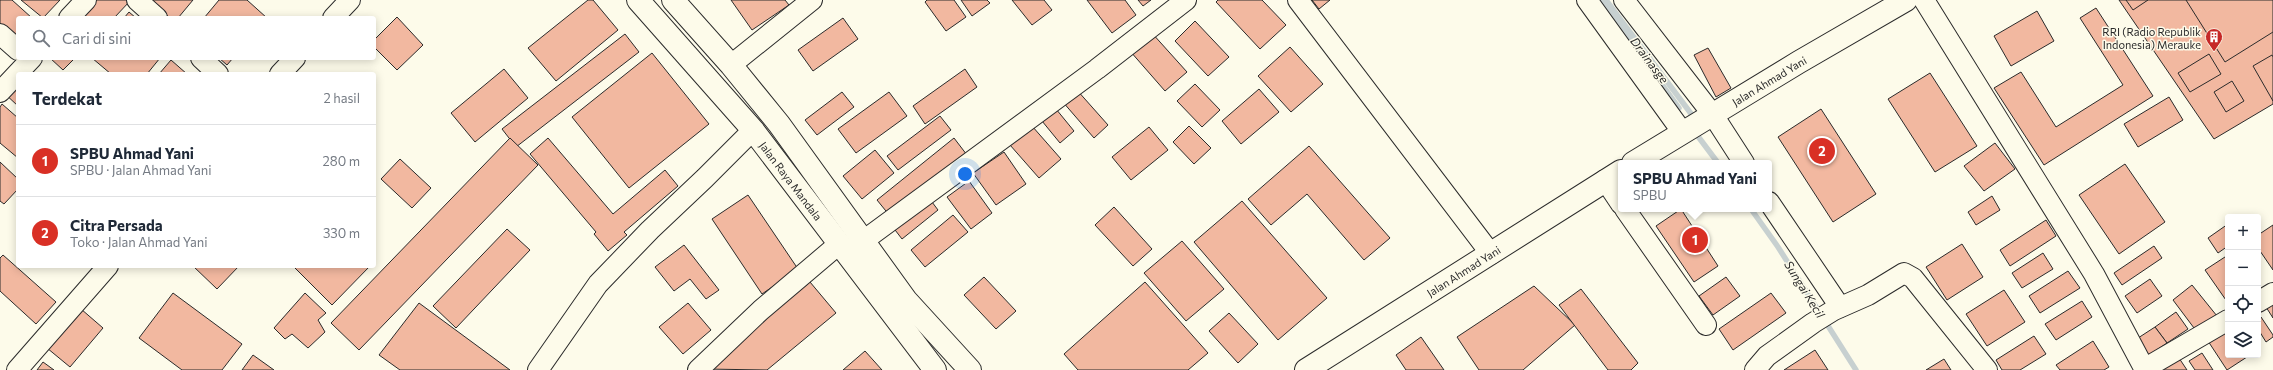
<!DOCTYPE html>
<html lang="id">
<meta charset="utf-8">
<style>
body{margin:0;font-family:Commissioner,sans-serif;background:#f2f2f3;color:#1f2937}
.controls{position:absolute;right:12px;bottom:12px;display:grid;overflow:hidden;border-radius:4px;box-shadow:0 2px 10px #0003}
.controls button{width:36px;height:36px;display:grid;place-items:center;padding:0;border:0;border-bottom:1px solid #e0e1e3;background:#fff;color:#1f2937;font:20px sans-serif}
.you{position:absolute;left:965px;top:174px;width:14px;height:14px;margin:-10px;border:3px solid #fff;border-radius:50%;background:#1a73e8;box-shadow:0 0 0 6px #1a73e833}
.badge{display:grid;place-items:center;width:26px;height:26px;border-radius:50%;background:#d93025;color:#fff;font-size:13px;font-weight:700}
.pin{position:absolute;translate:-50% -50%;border:2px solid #fff;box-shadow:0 1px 4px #0006}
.popup{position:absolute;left:1618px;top:160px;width:154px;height:52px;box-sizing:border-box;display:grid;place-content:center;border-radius:4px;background:#fff;filter:drop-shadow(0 1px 3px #0005);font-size:13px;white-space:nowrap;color:#747a83}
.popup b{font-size:15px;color:#1f2937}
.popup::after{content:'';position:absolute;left:50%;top:100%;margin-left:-8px;border:8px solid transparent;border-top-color:#fff}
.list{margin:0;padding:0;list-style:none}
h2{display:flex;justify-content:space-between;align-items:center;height:52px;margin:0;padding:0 16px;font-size:17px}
h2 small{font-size:13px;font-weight:400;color:#747a83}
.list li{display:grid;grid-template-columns:26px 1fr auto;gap:12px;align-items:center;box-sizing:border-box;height:72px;padding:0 16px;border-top:1px solid #e0e1e3}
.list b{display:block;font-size:15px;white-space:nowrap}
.list p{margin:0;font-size:13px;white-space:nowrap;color:#747a83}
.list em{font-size:13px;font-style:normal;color:#747a83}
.icon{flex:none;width:22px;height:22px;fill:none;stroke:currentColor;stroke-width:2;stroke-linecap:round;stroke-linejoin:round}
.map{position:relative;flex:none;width:2273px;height:370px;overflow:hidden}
.search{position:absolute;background:#fff;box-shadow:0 2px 10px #0003;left:16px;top:16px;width:360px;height:44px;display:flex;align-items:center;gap:10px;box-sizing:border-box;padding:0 14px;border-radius:4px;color:#747a83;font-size:15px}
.panel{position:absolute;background:#fff;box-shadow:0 2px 10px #0003;left:16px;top:72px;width:360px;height:196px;border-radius:4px}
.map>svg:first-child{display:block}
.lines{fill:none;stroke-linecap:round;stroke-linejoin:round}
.stream{stroke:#c7d0d0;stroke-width:5.5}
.building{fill:#f2b8a0;stroke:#2b2b2b}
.minor-casing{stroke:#2b2b2b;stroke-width:22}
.highway-casing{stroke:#2b2b2b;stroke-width:24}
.minor{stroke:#fdfbea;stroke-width:20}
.highway{stroke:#fdfbea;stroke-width:22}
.labels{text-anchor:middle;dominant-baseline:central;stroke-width:3;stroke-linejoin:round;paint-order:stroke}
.poi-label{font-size:11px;fill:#2b2b2b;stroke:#fdfbea;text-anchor:end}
.street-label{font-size:11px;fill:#2b2b2b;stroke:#fdfbea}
.water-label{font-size:12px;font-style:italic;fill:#2b2b2b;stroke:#fdfbea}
</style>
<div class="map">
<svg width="2273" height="370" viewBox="0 0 2273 370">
<rect width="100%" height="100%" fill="#fdfbea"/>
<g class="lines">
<!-- stream -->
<g class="stream">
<path d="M 1601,0 L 1679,108"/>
<path d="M 1606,0 L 1695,119"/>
<path d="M 1697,135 L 1718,163"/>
<path d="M 1751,209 L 1778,247 L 1856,370"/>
</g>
</g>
<!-- building -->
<g class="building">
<path d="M 0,0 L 12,0 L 32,18 L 18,18 L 18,42 L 0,26 Z"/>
<path d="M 21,0 L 60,0 L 43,18 Z"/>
<path d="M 94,0 L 129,0 L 130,1 L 114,18 L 88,18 L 82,13 Z"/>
<path d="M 148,0 L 193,0 L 178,18 L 170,18 Z"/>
<path d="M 219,0 L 247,0 L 267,18 L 204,18 Z"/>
<path d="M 588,0 L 593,0 L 618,30 L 556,81 L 528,48 Z"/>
<path d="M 731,0 L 785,0 L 789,5 L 752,30 Z"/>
<path d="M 927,0 L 954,0 L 966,17 L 946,31 L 925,2 Z"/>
<path d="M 961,0 L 987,0 L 990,3 L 972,16 Z"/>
<path d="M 1012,0 L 1044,0 L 1052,10 L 1032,25 Z"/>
<path d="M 1087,0 L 1125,0 L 1136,15 L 1112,33 Z"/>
<path d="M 1138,0 L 1151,0 L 1143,6 Z"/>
<path d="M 1218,0 L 1262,0 L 1286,25 L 1260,49 L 1216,2 Z"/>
<path d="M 1312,0 L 1330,0 L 1319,9 Z"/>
<path d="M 2119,0 L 2273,0 L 2273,104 L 2214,139 Z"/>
<path d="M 2126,0 L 2148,0 L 2133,10 Z"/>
<path d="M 2186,0 L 2273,0 L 2273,32 L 2225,62 Z"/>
<path d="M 2096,8 L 2153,96 L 2044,165 L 1994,88 L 2021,72 L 2056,127 L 2123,85 L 2080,18 Z"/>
<path d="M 2037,11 L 2054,41 L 2011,66 L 1994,36 Z"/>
<path d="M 129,12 L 136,18 L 124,18 Z"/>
<path d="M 397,17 L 423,45 L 397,70 L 374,47 L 374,40 Z"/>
<path d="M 843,18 L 858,39 L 813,71 L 798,50 Z"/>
<path d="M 1195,21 L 1229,57 L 1208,76 L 1175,41 Z"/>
<path d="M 1151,32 L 1187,72 L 1165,91 L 1130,51 Z"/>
<path d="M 625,34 L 639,52 L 516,147 L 502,129 Z"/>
<path d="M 1290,47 L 1323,84 L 1291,112 L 1258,76 Z"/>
<path d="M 1708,48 L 1731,88 L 1716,97 L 1694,55 Z"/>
<path d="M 652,53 L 709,124 L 629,188 L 572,117 Z"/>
<path d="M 2209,54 L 2221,74 L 2190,92 L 2178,73 Z"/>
<path d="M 2272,55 L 2273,57 L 2273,101 L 2253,66 Z"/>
<path d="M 50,58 L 75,58 L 63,70 Z"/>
<path d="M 92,58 L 160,58 L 147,74 L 111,74 Z"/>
<path d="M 219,58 L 233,58 L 227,65 Z"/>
<path d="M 171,60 L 187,74 L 159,74 Z"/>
<path d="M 504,69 L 528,98 L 475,142 L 451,113 Z"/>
<path d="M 965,69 L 977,87 L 925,124 L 913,106 Z"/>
<path d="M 1930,73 L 1977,146 L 1935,172 L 1888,99 Z"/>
<path d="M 18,76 L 18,106 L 3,92 Z"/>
<path d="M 2232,81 L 2244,101 L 2226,112 L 2214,92 Z"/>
<path d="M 1195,84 L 1220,110 L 1202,127 L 1177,101 Z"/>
<path d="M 1076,89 L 1108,125 L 1094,138 L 1062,101 Z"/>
<path d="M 1259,89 L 1279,112 L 1241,144 L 1222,121 Z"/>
<path d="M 842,92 L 854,107 L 817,135 L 805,120 Z"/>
<path d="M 889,92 L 907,116 L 856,153 L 838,129 Z"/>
<path d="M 2169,97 L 2183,120 L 2138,147 L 2124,124 Z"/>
<path d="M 2,104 L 18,118 L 18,158 L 0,143 L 0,107 Z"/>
<path d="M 1056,109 L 1074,131 L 1060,143 L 1042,121 Z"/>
<path d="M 1821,109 L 1876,194 L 1833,222 L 1778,137 Z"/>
<path d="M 940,116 L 951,130 L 898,170 L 887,156 Z"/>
<path d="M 1032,126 L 1061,159 L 1039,178 L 1010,145 Z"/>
<path d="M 1189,126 L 1211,148 L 1194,164 L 1173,142 Z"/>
<path d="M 1149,127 L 1168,150 L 1131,180 L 1112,157 Z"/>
<path d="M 510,138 L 538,165 L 359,350 L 331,323 Z"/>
<path d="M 548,138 L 613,214 L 665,170 L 678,186 L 624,232 L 627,235 L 608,251 L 594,234 L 596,232 L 530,154 Z"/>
<path d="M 954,138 L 967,155 L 890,216 L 877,200 Z"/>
<path d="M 1995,143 L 2015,169 L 1984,191 L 1964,166 Z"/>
<path d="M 1309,146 L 1390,238 L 1364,260 L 1307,194 L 1271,225 L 1248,199 Z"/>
<path d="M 875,150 L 894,173 L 862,199 L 843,176 Z"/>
<path d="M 1004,152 L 1026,184 L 996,205 L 973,173 Z"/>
<path d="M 400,159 L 431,188 L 412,208 L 381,179 Z"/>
<path d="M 0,162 L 18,179 L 18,189 L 4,204 L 0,201 Z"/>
<path d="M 2125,164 L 2165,222 L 2119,254 L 2079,195 Z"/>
<path d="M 969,181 L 992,213 L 971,229 L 947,197 Z"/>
<path d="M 748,195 L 798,269 L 762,294 L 712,219 Z"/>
<path d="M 1992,196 L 2000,210 L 1976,225 L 1968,212 Z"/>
<path d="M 929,198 L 938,210 L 902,239 L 892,226 Z"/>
<path d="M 1242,201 L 1327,298 L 1278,340 L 1194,242 Z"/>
<path d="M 1114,207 L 1152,249 L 1133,266 L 1095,225 Z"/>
<path d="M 1681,209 L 1718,266 L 1694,282 L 1656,226 Z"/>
<path d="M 953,215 L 968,232 L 925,267 L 911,250 Z"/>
<path d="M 2046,220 L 2056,236 L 2010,266 L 2000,250 Z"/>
<path d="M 2228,224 L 2228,246 L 2218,253 L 2208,238 Z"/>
<path d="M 2273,225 L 2273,270 L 2258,248 L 2258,235 Z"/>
<path d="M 507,229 L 530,250 L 456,328 L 433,306 Z"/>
<path d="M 1182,241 L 1224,289 L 1186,321 L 1144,273 Z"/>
<path d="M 1962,244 L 1983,277 L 1947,300 L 1926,267 Z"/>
<path d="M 684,245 L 719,290 L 706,299 L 690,279 L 674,291 L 655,267 Z"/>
<path d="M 2154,246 L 2162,258 L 2122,285 L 2114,273 Z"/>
<path d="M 2043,253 L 2053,269 L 2022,288 L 2012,273 Z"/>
<path d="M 3,255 L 56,302 L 36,324 L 0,291 L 0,258 Z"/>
<path d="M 2228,255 L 2228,303 L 2205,270 Z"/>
<path d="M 193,266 L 239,266 L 217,289 Z"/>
<path d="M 293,266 L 370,266 L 332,305 Z"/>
<path d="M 2068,271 L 2080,288 L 2040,313 L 2029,296 Z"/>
<path d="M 984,277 L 1016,311 L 996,329 L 964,295 Z"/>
<path d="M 1726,277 L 1740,296 L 1713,315 L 1699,296 Z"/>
<path d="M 2150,279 L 2162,296 L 2137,313 L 2125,296 Z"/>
<path d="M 810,282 L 836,313 L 767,370 L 704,369 Z"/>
<path d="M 1145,282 L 1208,353 L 1188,370 L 1078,370 L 1064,354 Z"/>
<path d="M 2192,285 L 2217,316 L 2197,332 L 2173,300 Z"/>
<path d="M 1534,286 L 1575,325 L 1523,370 L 1479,370 L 1457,337 Z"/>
<path d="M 1581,289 L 1638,363 L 1631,370 L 1608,370 L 1559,305 Z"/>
<path d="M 2004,290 L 2025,322 L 1987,346 L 1966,314 Z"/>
<path d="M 173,293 L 242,344 L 222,370 L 182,370 L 139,338 Z"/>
<path d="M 305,293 L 326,313 L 318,320 L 325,332 L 308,348 L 292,334 L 285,339 L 274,328 Z"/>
<path d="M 1771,293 L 1786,313 L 1733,350 L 1719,329 Z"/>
<path d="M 2082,301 L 2092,317 L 2056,340 L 2045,324 Z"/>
<path d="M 419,303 L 510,370 L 400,370 L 379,355 Z"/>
<path d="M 688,303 L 711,330 L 683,354 L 659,327 Z"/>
<path d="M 2273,303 L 2273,318 L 2266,307 Z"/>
<path d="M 81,309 L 103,328 L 70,367 L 47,348 Z"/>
<path d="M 2176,312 L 2188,329 L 2167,343 L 2155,327 Z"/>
<path d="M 1229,313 L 1258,344 L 1238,363 L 1209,331 Z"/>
<path d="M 2261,317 L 2273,335 L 2273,337 L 2266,342 L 2258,329 L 2258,319 Z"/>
<path d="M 2155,327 L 2167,343 L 2146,357 L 2135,340 Z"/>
<path d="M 2228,328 L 2228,355 L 2250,355 L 2227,370 L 2208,341 Z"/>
<path d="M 2034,336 L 2046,354 L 2020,370 L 2002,370 L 1996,360 Z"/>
<path d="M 1421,337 L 1444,370 L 1406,370 L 1396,355 Z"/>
<path d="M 2093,341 L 2109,367 L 2104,370 L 2060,370 L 2056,365 Z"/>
<path d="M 1815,350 L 1828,370 L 1784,370 Z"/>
<path d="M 865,351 L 882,370 L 843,370 Z"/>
<path d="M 2202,353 L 2213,370 L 2195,370 L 2189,361 Z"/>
<path d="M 253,355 L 274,370 L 242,370 Z"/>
<path d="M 2177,355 L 2187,370 L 2155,370 Z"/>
<path d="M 1944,359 L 1951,370 L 1926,370 Z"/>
<path d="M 43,362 L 54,370 L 37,370 Z"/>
</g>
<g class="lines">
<defs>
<g id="minor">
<path d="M 137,0 L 157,18"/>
<path d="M 1298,0 L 1491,254"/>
<path d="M 1587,0 L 1683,133"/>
<path d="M 1624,0 L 1713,115 L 1744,163"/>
<path d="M 1924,0 L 2094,274 L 2145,370"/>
<path d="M 69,18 L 86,0"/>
<path d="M 333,18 L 350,0"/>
<path d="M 0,34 L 18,50"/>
<path d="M 201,58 L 218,74"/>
<path d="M 731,65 L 812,0"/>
<path d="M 280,74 L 295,58"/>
<path d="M 0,92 L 32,58"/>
<path d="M 1605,180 L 1621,204"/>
<path d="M 1769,202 L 1840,307"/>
<path d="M 1625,209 L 1706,325"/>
<path d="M 863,241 L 1097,69 L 1186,0"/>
<path d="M 2258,302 L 2273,293"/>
<path d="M 2144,369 L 2228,320"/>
<path d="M 17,370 L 108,266"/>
<path d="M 538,370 L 598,284 L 650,230 L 705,178 L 753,130"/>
<path d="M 698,370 L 761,310 L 839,244"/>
<path d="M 1755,370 L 1767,356 L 1813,323 L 1834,310 L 1868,295 L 1904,273 L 1913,278 L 1987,370"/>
</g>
<g id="highway">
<path id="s1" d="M 638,0 L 753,130 L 935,370"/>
<path d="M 673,0 L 731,65 L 779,124 L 906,300 L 970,370"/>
<path id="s2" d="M 1633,163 L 1799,62 L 1906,0"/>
<path id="s3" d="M 1306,370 L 1621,171"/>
</g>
</defs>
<!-- minor casing -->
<use href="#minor" class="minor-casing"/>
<!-- highway casing -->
<use href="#highway" class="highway-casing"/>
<!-- minor -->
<use href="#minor" class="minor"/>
<!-- highway -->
<use href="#highway" class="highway"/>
</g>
<!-- icons -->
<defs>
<symbol id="building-pin" viewBox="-11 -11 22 30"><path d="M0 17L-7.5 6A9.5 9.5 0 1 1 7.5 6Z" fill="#c62828" stroke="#fdfbea"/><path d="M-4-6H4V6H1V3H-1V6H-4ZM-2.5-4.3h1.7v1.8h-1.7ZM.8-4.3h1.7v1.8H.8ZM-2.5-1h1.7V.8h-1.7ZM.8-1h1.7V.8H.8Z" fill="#fff"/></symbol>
</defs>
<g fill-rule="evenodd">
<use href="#building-pin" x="2204" y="27" width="20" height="27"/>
</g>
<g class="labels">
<!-- poi labels -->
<g class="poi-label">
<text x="2201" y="31">RRI (Radio Republik<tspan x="2201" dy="13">Indonesia) Merauke</tspan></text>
</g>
<!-- street labels -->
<g class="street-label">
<text stroke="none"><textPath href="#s2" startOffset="159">Jalan Ahmad Yani</textPath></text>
<text stroke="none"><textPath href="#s1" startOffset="237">Jalan Raya Mandala</textPath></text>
<text stroke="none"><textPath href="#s3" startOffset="186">Jalan Ahmad Yani</textPath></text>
</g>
<!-- water labels -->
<g class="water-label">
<text transform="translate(1650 60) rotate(53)">Drainasge</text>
<text transform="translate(1805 289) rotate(58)">Sungai Kecil</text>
</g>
</g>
</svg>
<div class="controls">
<button>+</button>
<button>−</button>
<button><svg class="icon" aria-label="locate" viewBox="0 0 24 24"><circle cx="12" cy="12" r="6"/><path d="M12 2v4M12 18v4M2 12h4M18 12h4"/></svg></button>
<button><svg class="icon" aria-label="layers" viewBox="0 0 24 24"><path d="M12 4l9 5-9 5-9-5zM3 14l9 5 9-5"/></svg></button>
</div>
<div class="you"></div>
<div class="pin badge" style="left:1695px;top:240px">1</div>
<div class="popup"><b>SPBU Ahmad Yani</b>SPBU</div>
<div class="pin badge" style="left:1822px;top:151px">2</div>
<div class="search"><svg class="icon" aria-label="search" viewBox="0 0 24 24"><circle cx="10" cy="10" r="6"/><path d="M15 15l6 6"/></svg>Cari di sini</div>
<section class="panel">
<h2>Terdekat<small>2 hasil</small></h2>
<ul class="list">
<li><span class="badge">1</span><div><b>SPBU Ahmad Yani</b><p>SPBU · Jalan Ahmad Yani</p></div><em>280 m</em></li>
<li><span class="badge">2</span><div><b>Citra Persada</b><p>Toko · Jalan Ahmad Yani</p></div><em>330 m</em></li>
</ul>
</section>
</div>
